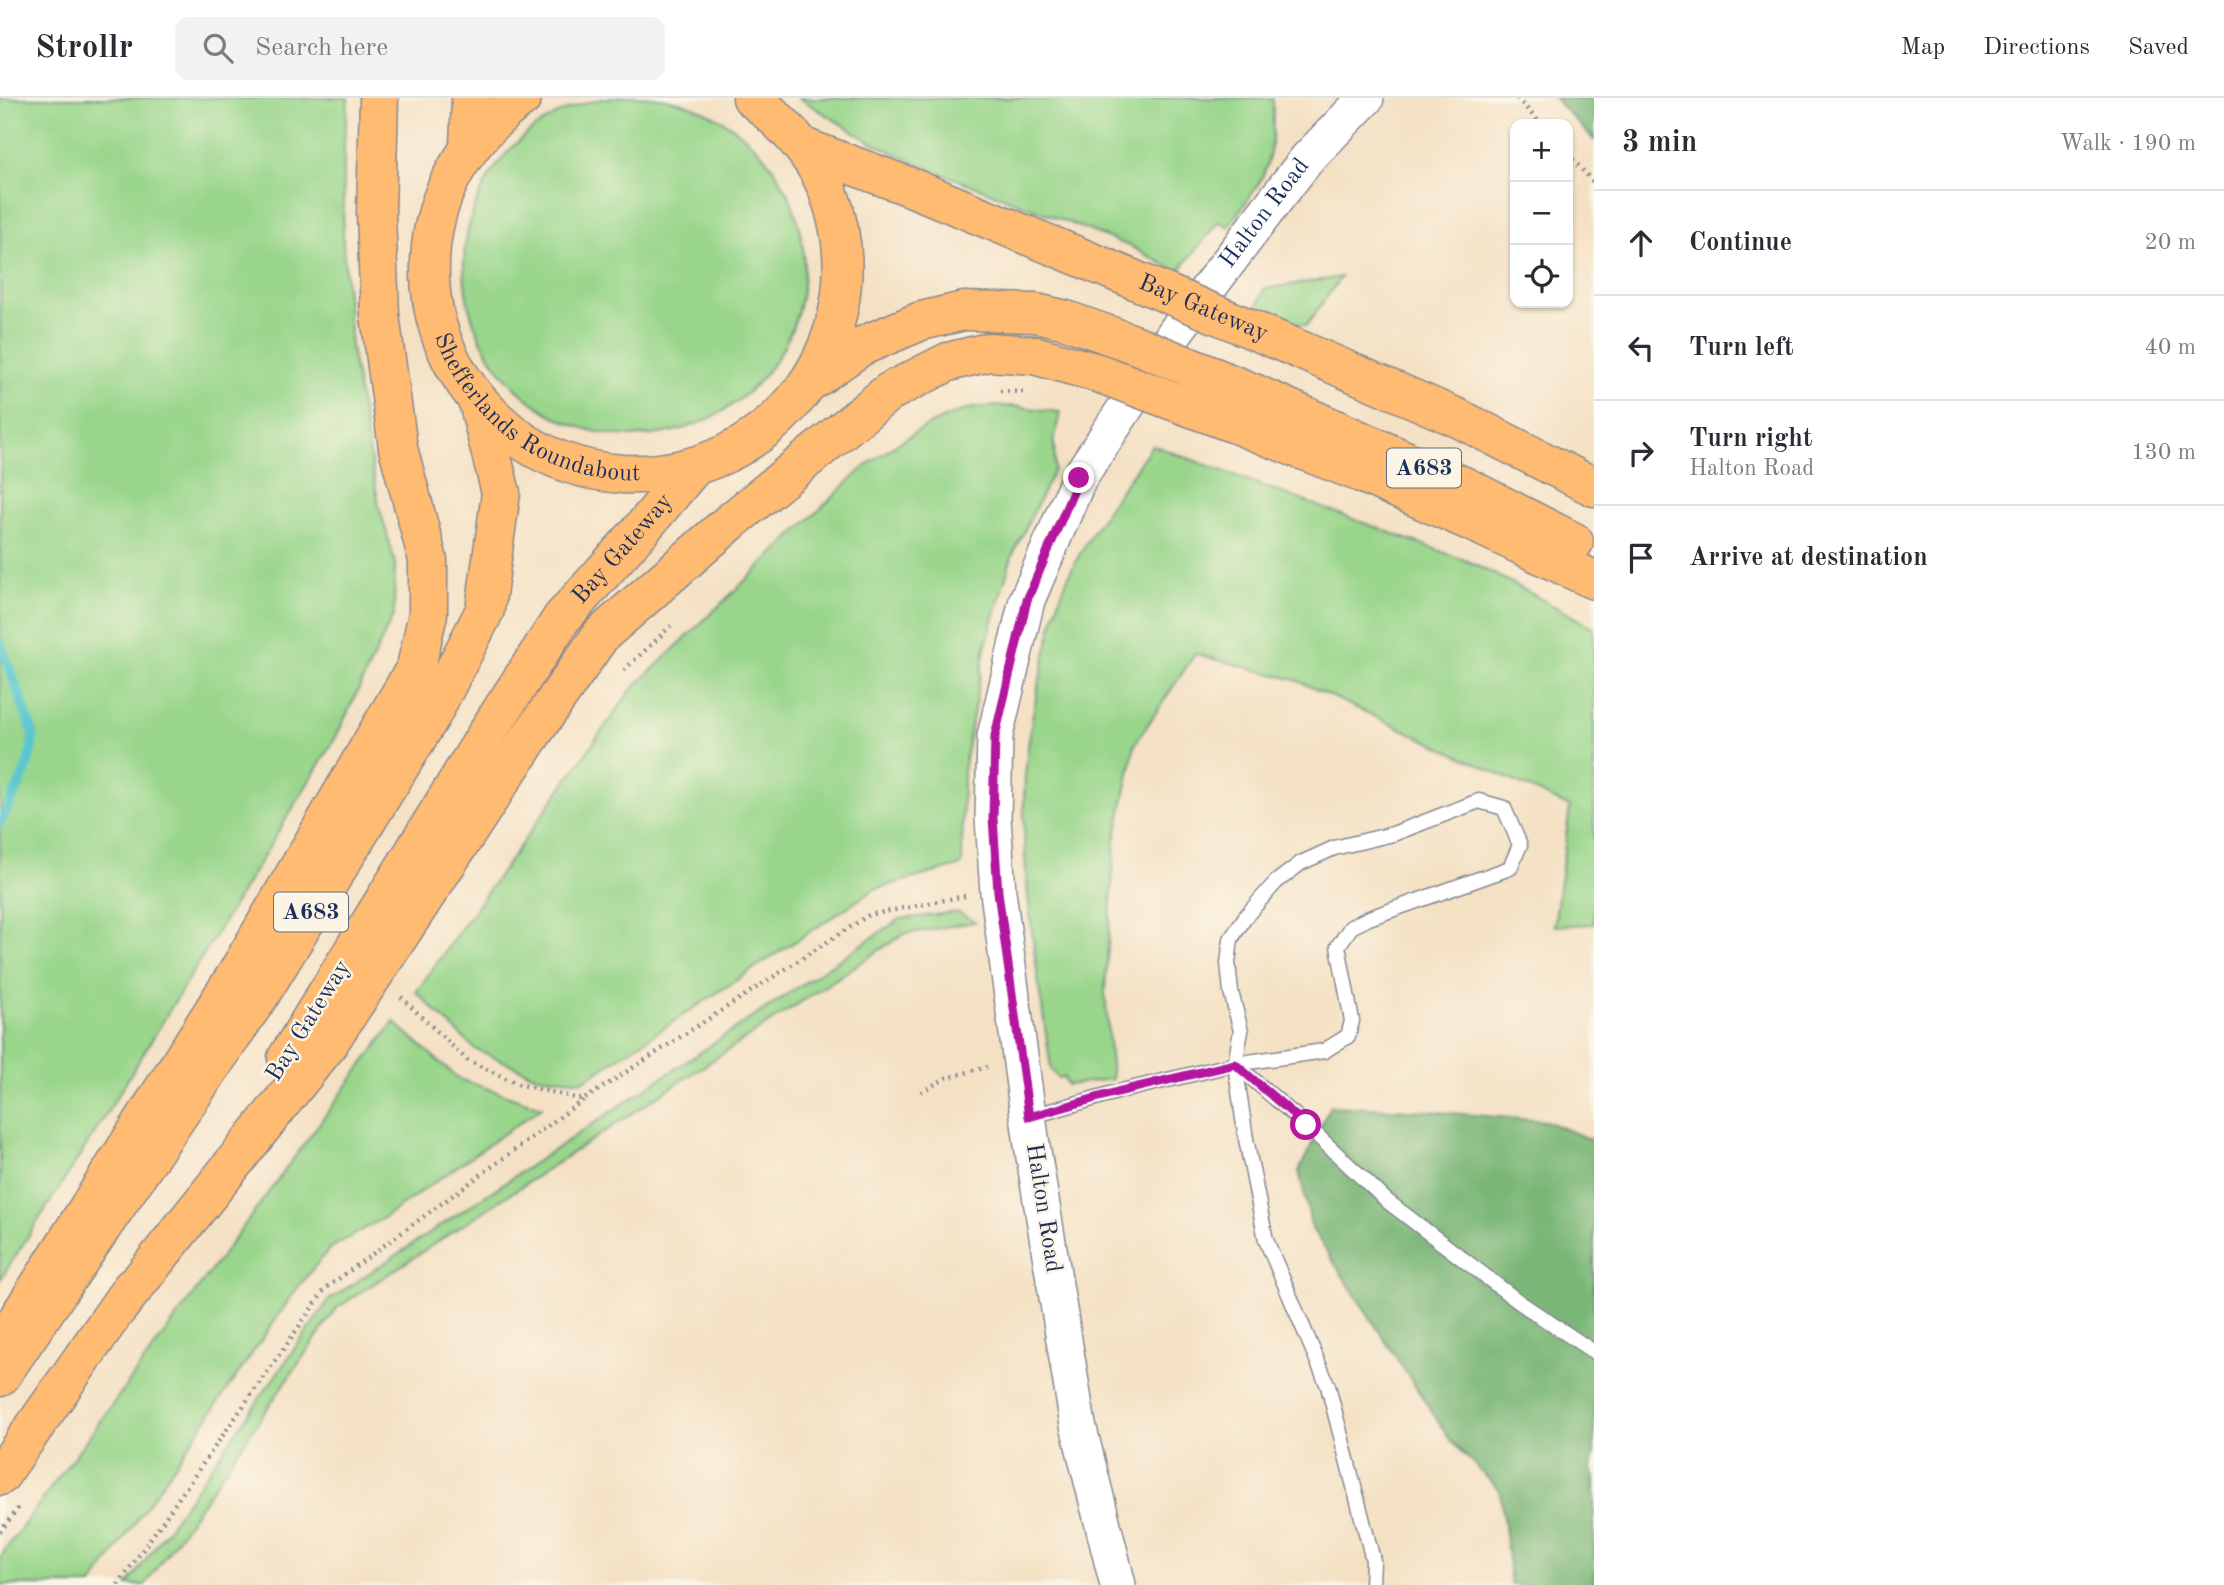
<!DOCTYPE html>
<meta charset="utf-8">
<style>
body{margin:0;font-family:"Old Standard TT",serif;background:#f2f2f3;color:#2b2b33}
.controls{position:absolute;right:21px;top:21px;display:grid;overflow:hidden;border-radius:14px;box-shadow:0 2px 5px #0004}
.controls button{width:63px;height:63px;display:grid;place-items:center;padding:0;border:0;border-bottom:2px solid #e1e1e2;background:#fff;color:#2b2b33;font:35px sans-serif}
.stop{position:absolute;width:21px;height:21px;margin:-16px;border:5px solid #b5179e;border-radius:50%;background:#fff}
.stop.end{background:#b5179e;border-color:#fff;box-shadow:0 2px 7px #0008}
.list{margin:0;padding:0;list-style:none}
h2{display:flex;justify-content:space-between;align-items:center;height:91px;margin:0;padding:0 28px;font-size:30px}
h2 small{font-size:23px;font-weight:400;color:#7c7c81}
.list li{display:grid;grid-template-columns:46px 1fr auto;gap:21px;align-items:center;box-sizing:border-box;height:105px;padding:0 28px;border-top:2px solid #e1e1e2}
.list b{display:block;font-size:26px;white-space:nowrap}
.list p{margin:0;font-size:23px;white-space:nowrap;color:#7c7c81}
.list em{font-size:23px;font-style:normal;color:#7c7c81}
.icon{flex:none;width:38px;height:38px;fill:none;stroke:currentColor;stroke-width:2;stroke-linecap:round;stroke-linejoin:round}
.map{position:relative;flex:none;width:1594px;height:1487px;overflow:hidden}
header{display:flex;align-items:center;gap:42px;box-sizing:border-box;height:98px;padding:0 35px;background:#fff;border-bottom:2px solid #e1e1e2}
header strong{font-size:33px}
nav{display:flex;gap:38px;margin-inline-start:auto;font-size:24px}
.search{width:490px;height:63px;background:#f2f2f3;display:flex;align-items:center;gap:18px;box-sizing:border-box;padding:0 24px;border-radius:14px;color:#7c7c81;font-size:26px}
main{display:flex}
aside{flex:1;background:#fff}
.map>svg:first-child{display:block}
.green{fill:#99d68b;stroke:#5a8274;stroke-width:2}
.forest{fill:#7ab777;stroke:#4a736a;stroke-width:2}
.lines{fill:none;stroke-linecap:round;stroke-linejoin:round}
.stream{stroke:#59c6d0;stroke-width:10}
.service-casing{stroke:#888891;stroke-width:17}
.tertiary-casing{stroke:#888891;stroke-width:38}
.trunk-casing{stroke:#888891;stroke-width:41}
.motorway-casing{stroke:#888891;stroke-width:41}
.path{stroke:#888891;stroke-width:4.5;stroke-dasharray:2 5;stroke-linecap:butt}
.service{stroke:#fff;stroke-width:14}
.tertiary{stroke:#fff;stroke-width:35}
.trunk{stroke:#febb71;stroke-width:38}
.motorway{stroke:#febb71;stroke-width:38}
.trunk-bridge-casing{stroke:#888891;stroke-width:41;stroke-linecap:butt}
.path-bridge{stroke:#888891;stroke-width:4.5;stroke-dasharray:2 5;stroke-linecap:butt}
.trunk-bridge{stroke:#febb71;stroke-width:38}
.route{stroke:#b5179e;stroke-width:9}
.labels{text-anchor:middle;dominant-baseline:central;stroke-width:5;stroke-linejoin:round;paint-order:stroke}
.shield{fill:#fcf5e5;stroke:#5e6a86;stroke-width:2}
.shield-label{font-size:23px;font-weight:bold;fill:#1b2f5e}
.street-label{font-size:24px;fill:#1b2f5e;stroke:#fcf5e5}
</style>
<header>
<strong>Strollr</strong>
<div class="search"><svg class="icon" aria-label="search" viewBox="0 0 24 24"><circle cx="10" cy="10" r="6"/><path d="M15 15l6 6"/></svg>Search here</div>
<nav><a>Map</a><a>Directions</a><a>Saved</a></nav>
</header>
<main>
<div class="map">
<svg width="1594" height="1487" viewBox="0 0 1594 1487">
<rect width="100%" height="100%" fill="#fcf5e5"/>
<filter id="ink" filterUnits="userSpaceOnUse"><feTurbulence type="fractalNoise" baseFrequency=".0143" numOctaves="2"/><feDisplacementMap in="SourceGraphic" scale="14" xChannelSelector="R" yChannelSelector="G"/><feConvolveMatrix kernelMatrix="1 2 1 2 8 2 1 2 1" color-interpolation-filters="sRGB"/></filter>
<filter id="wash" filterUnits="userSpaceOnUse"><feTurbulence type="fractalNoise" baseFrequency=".00686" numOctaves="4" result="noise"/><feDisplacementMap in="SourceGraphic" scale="28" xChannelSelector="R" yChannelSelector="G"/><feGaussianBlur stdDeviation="1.57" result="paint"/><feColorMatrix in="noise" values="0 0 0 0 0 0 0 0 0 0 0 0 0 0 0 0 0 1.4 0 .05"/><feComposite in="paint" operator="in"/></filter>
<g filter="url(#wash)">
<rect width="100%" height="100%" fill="#f4e1c4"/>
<!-- green -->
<g class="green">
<circle cx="634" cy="168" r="170"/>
<path d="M 0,0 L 348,0 L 344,44 L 343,144 L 351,250 L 379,408 L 395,464 L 394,516 L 336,639 L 104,1020 L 0,1182 Z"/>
<path d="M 799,0 L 1273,0 C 1273,27 1274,58 1260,83 C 1251,99 1238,114 1228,129 L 1219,123 L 1178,174 L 1132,149 L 917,66 L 869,43 Z"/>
<path d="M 1341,179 L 1306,228 L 1257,210 L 1264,191 Z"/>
<path d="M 1013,308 L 1060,314 L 1054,343 L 1055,370 L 1012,458 L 985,550 L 963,673 L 962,767 L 875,791 L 583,983 L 537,978 L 475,951 L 416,894 L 631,592 L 863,370 C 894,347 930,322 969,311 C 983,308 998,308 1013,308 Z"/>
<path d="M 1152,347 L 1467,463 L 1510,484 L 1594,530 L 1594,826 L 1554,828 L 1570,709 L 1296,582 L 1195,556 L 1135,646 L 1115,743 L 1105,894 L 1112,981 L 1067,987 L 1064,979 L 1058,980 L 1051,971 C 1038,877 1019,773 1025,679 C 1028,638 1035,599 1045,559 C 1051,533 1056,506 1067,482 C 1087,436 1124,389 1152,347 Z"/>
<path d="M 958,814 L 975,824 L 904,836 L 337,1210 L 145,1487 L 128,1487 L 329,1202 L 900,821 Z"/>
<path d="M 394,924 L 459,981 L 542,1009 L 385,1119 L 329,1151 L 298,1189 L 92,1487 L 0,1487 L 0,1459 Z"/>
</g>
<!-- forest -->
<g class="forest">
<path d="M 1554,0 L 1594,0 L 1594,42 Z"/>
<path d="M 1330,1008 L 1429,1013 L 1546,1023 L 1594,1043 L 1594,1355 L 1591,1371 L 1594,1380 L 1594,1487 L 1511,1487 L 1500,1393 L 1451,1343 L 1312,1131 L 1299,1073 Z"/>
</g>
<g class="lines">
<!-- stream -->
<path class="stream" d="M 0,544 L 33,635 C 33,667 14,696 0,724"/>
</g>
</g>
<g filter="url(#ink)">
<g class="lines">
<defs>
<g id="service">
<path d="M 1479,703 L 1504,710 L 1520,747 L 1510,770 L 1369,820 L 1351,829 L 1338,848 L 1352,923 L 1348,938 L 1324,953 L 1235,966 L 1241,933 L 1231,894 L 1228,865 L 1231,841 L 1246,818 L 1276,784 L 1301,765 L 1334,750 L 1393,736 Z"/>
<path d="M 1235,966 L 1306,1027 L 1387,1103 L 1519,1204 L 1594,1254"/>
<path d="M 1029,1019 L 1117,994 L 1235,966 L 1246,1041 L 1266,1142 L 1328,1288 L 1373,1462 L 1372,1487"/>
</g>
<g id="tertiary">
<path id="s1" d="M 1118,1487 L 1078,1327 L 1032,1047 L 998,794 L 993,720 L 995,638 L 1027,502 L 1079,380 L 1176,233 L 1266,114 L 1307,61 L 1366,0"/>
</g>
<g id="trunk">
<path id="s2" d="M 522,0 C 510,8 501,16 490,27 C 448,70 428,119 430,179 C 432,236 457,285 498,323 C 531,355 576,373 622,376 C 775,384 883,237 828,93 C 813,55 784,25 752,0"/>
<path d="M 803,49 L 913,90 L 1111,172"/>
<path d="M 1291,248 L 1460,321 L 1594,389"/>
<path d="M 813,282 L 862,248 L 921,223 L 964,213 L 1036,215 L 1066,222"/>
<path d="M 1256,296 L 1466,389 L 1574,444"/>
<path d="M 1235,326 L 1361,375 L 1483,429 L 1594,482"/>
<path id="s3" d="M 287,960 L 494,624 L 562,520 L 640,433 L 694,369"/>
<path d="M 118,1210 L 326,949 L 528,642 L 601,537 L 729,425 L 889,294 L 948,264 L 989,254 L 1034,257"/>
<path d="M 0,1279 L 260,897 L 432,616 L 485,512 L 501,395 L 478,304"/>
<path d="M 0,1378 L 132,1189"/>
</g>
<g id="motorway">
<path d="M 469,48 L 471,0"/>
<path d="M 0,1249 L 236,877 L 416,569 L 428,516 L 428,462 L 398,350 L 380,217 L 376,116 L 379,0"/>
</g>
</defs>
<!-- service casing -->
<use href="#service" class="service-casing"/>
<!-- tertiary casing -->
<use href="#tertiary" class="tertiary-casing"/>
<!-- trunk casing -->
<use href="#trunk" class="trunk-casing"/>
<!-- motorway casing -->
<use href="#motorway" class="motorway-casing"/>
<!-- path -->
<g class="path">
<path d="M 1517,0 L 1541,26"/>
<path d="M 1568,56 L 1594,85"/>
<path d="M 624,572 L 671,528"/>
<path d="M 401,899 L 467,962 L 518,986 L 583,1002 L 869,817 L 965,798"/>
<path d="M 921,994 L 946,980 L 987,969"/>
<path d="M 0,1434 L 18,1410"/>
<path d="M 118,1487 L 326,1190 L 583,1002"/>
</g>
<!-- service -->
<use href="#service" class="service"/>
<!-- tertiary -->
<use href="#tertiary" class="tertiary"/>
<!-- trunk -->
<use href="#trunk" class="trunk"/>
<!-- motorway -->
<use href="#motorway" class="motorway"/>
<defs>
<g id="trunk-bridge">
<path id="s4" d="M 1111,172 L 1291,248"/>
<path d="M 1066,222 L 1134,246 L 1256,296"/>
<path d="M 1034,257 L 1098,275 L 1235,326"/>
</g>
</defs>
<!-- trunk-bridge casing -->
<use href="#trunk-bridge" class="trunk-bridge-casing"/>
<!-- path-bridge -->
<path class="path-bridge" d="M 1000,293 L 1024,294"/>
<!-- trunk-bridge -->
<use href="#trunk-bridge" class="trunk-bridge"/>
</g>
</g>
<g class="lines" filter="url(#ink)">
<!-- route -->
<path class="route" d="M 1079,380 L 1027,502 L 995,638 L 993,720 L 998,794 L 1029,1019 L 1117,994 L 1235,966 L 1306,1027"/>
</g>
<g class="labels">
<!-- shield labels -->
<g class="shield">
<rect x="1387" y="350.5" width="74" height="39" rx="5"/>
<rect x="274" y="794.5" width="74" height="39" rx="5"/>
</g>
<g class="shield-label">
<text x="1424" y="370">A683</text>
<text x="311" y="814">A683</text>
</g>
<!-- street labels -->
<g class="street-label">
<text stroke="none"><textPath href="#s1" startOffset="1456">Halton Road</textPath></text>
<text stroke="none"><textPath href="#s4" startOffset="100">Bay Gateway</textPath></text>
<text stroke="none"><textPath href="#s2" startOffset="399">Shefferlands Roundabout</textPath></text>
<text stroke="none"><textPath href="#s3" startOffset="611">Bay Gateway</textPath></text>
<text transform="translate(309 923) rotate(-58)">Bay Gateway</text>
<text transform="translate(1043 1110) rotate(81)">Halton Road</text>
</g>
</g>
</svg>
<div class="controls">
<button>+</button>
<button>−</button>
<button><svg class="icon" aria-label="locate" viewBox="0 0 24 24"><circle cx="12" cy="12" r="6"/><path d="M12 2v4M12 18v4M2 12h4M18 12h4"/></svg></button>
</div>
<div class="stop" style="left:1306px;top:1027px"></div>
<div class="stop end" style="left:1079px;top:380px"></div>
</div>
<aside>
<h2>3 min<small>Walk · 190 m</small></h2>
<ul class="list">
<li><svg class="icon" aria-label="ahead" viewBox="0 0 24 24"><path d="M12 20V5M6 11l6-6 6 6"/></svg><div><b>Continue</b></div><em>20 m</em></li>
<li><svg class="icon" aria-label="left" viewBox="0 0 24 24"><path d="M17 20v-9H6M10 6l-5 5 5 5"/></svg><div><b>Turn left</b></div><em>40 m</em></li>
<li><svg class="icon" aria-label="right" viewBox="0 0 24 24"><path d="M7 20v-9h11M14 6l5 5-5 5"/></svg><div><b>Turn right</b><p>Halton Road</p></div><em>130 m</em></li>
<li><svg class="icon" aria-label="arrive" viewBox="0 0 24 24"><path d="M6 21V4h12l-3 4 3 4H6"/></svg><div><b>Arrive at destination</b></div></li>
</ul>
</aside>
</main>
